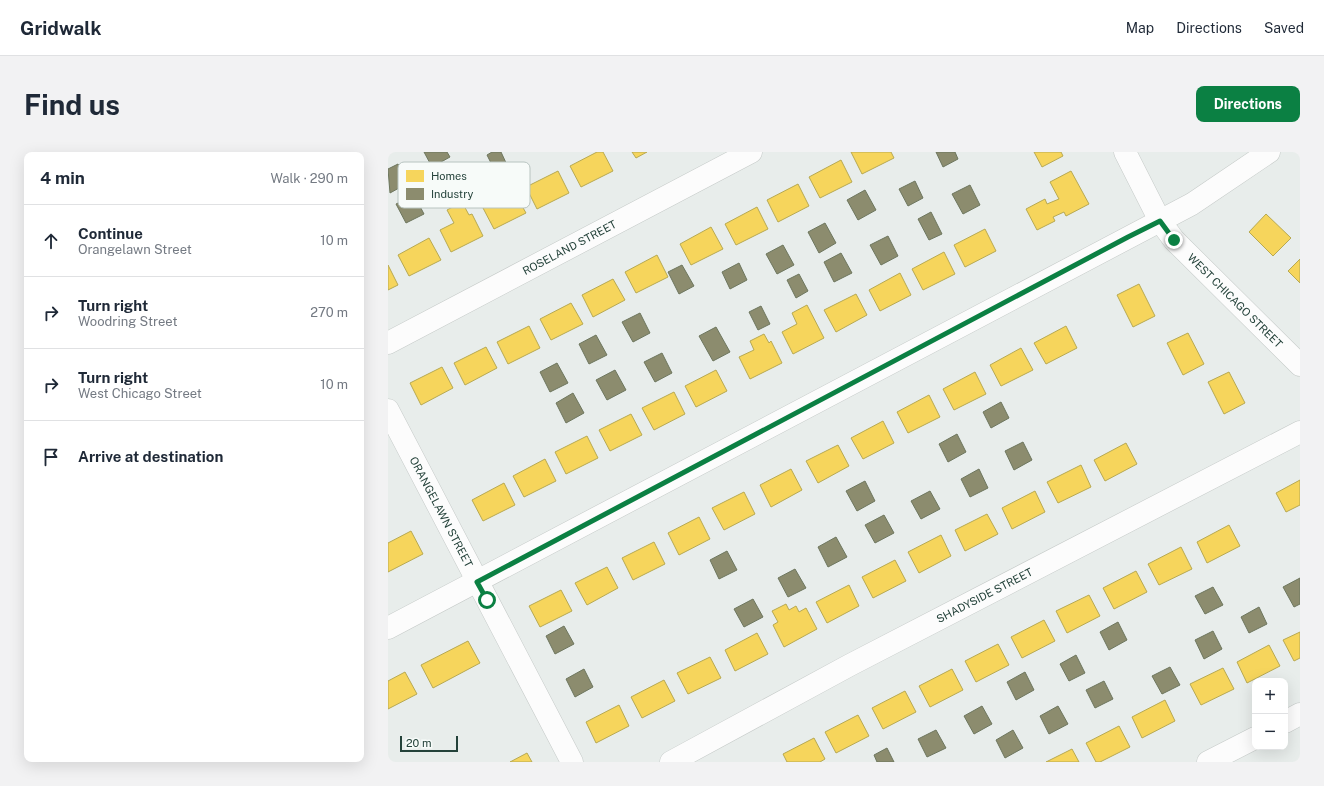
<!DOCTYPE html>
<meta charset="utf-8">
<style>
body{margin:0;font-family:"Public Sans",sans-serif;background:#f2f2f3;color:#1f2937}
.controls{position:absolute;right:12px;bottom:12px;display:grid;overflow:hidden;border-radius:8px;box-shadow:0 4px 16px #0002}
.controls button{width:36px;height:36px;display:grid;place-items:center;padding:0;border:0;border-bottom:1px solid #e0e1e3;background:#fff;color:#1f2937;font:20px sans-serif}
.scale{position:absolute;left:12px;bottom:10px;width:58px;box-sizing:border-box;padding-left:4px;border:2px solid #24423a;border-top:0;font-size:11px;line-height:14px;white-space:nowrap;color:#24423a;-webkit-text-stroke:3px #f7fbf9;paint-order:stroke}
.stop{position:absolute;width:12px;height:12px;margin:-9px;border:3px solid #0b8043;border-radius:50%;background:#fff}
.stop.end{background:#0b8043;border-color:#fff;box-shadow:0 1px 4px #0008}
.list{margin:0;padding:0;list-style:none}
h2{display:flex;justify-content:space-between;align-items:center;height:52px;margin:0;padding:0 16px;font-size:17px}
h2 small{font-size:13px;font-weight:400;color:#747a83}
.list li{display:grid;grid-template-columns:26px 1fr auto;gap:12px;align-items:center;box-sizing:border-box;height:72px;padding:0 16px;border-top:1px solid #e0e1e3}
.list b{display:block;font-size:15px;white-space:nowrap}
.list p{margin:0;font-size:13px;white-space:nowrap;color:#747a83}
.list em{font-size:13px;font-style:normal;color:#747a83}
.icon{flex:none;width:22px;height:22px;fill:none;stroke:currentColor;stroke-width:2;stroke-linecap:round;stroke-linejoin:round}
.map{position:relative;flex:none;width:912px;height:610px;overflow:hidden;border-radius:8px}
header{display:flex;align-items:center;gap:24px;box-sizing:border-box;height:56px;padding:0 20px;background:#fff;border-bottom:1px solid #e0e1e3}
header strong{font-size:19px}
nav{display:flex;gap:22px;margin-inline-start:auto;font-size:14px}
.intro{display:flex;align-items:center;justify-content:space-between;box-sizing:border-box;height:96px;padding:0 24px}
h1{margin:0;font-size:28px}
.button{padding:10px 18px;border-radius:8px;background:#0b8043;color:#fff;font-size:14px;font-weight:700}
main{display:flex;gap:24px;padding:0 24px}
aside{flex:1;background:#fff;border-radius:8px;box-shadow:0 4px 16px #0002}
.map>svg:first-child{display:block}
.homes{fill:#f6d55c;stroke:#b7a952}
.industry{fill:#8c8c6e;stroke:#6d765e}
.lines{fill:none;stroke-linecap:round;stroke-linejoin:round}
.street-casing{stroke:#c5cac8;stroke-width:23}
.street{stroke:#fcfcfc;stroke-width:22}
.route{stroke:#0b8043;stroke-width:5}
.labels{text-anchor:middle;dominant-baseline:central;stroke-width:4;stroke-linejoin:round;paint-order:stroke}
.street-label{font-size:11px;fill:#24423a;stroke:#f7fbf9}
.key{fill:#f7fbf9;stroke:#b8c4c0;stroke-width:1}
.key-label{font-size:11px;fill:#24423a}
</style>
<header>
<strong>Gridwalk</strong>
<nav><a>Map</a><a>Directions</a><a>Saved</a></nav>
</header>
<div class="intro"><h1>Find us</h1><a class="button">Directions</a></div>
<main>
<aside>
<h2>4 min<small>Walk · 290 m</small></h2>
<ul class="list">
<li><svg class="icon" aria-label="ahead" viewBox="0 0 24 24"><path d="M12 20V5M6 11l6-6 6 6"/></svg><div><b>Continue</b><p>Orangelawn Street</p></div><em>10 m</em></li>
<li><svg class="icon" aria-label="right" viewBox="0 0 24 24"><path d="M7 20v-9h11M14 6l5 5-5 5"/></svg><div><b>Turn right</b><p>Woodring Street</p></div><em>270 m</em></li>
<li><svg class="icon" aria-label="right" viewBox="0 0 24 24"><path d="M7 20v-9h11M14 6l5 5-5 5"/></svg><div><b>Turn right</b><p>West Chicago Street</p></div><em>10 m</em></li>
<li><svg class="icon" aria-label="arrive" viewBox="0 0 24 24"><path d="M6 21V4h12l-3 4 3 4H6"/></svg><div><b>Arrive at destination</b></div></li>
</ul>
</aside>
<div class="map">
<svg width="912" height="610" viewBox="0 0 912 610">
<rect width="100%" height="100%" fill="#e8edeb"/>
<!-- homes -->
<g class="homes">
<path d="M 209,0 L 215,0 L 225,19 L 193,35 L 182,14 Z"/>
<path d="M 244,0 L 259,0 L 248,6 Z"/>
<path d="M 463,0 L 503,0 L 506,6 L 474,22 Z"/>
<path d="M 646,0 L 673,0 L 675,4 L 654,15 Z"/>
<path d="M 453,8 L 464,30 L 432,46 L 421,25 Z"/>
<path d="M 170,19 L 181,41 L 149,57 L 138,35 Z"/>
<path d="M 683,19 L 701,52 L 678,64 L 676,60 L 665,65 L 667,69 L 649,78 L 638,57 L 657,47 L 659,52 L 671,47 L 662,30 Z"/>
<path d="M 410,32 L 421,54 L 390,70 L 379,48 Z"/>
<path d="M 126,40 L 138,61 L 106,77 L 95,56 Z"/>
<path d="M 74,50 L 81,63 L 84,62 L 95,84 L 63,100 L 52,78 L 66,71 L 59,58 Z"/>
<path d="M 369,55 L 380,77 L 348,93 L 337,72 Z"/>
<path d="M 878,62 L 903,86 L 885,104 L 861,80 Z"/>
<path d="M 323,75 L 335,97 L 303,113 L 292,92 Z"/>
<path d="M 597,77 L 608,99 L 577,115 L 566,93 Z"/>
<path d="M 41,86 L 53,108 L 21,124 L 10,103 Z"/>
<path d="M 556,100 L 567,122 L 535,138 L 524,117 Z"/>
<path d="M 269,103 L 280,125 L 248,141 L 237,120 Z"/>
<path d="M 912,107 L 912,131 L 900,119 Z"/>
<path d="M 0,113 L 10,133 L 0,138 Z"/>
<path d="M 512,121 L 523,143 L 492,159 L 481,138 Z"/>
<path d="M 225,127 L 237,148 L 205,165 L 194,143 Z"/>
<path d="M 751,132 L 767,164 L 745,175 L 729,143 Z"/>
<path d="M 468,142 L 479,163 L 448,180 L 436,158 Z"/>
<path d="M 183,151 L 195,172 L 163,188 L 152,167 Z"/>
<path d="M 419,153 L 436,186 L 405,202 L 394,180 L 409,172 L 404,161 Z"/>
<path d="M 141,174 L 152,196 L 120,212 L 109,190 Z"/>
<path d="M 678,174 L 689,196 L 658,212 L 646,191 Z"/>
<path d="M 800,181 L 816,212 L 795,223 L 779,191 Z"/>
<path d="M 376,182 L 381,191 L 383,189 L 394,211 L 362,227 L 351,205 L 366,198 L 362,189 Z"/>
<path d="M 98,195 L 109,216 L 77,233 L 66,211 Z"/>
<path d="M 633,196 L 645,218 L 613,234 L 602,213 Z"/>
<path d="M 54,215 L 65,236 L 33,253 L 22,231 Z"/>
<path d="M 328,218 L 339,239 L 308,255 L 297,234 Z"/>
<path d="M 587,220 L 598,242 L 566,258 L 555,237 Z"/>
<path d="M 841,220 L 857,251 L 836,262 L 820,230 Z"/>
<path d="M 286,240 L 297,262 L 266,278 L 254,256 Z"/>
<path d="M 541,243 L 552,265 L 520,281 L 509,260 Z"/>
<path d="M 243,262 L 254,283 L 222,299 L 211,278 Z"/>
<path d="M 495,269 L 506,291 L 475,307 L 463,286 Z"/>
<path d="M 199,284 L 210,306 L 178,322 L 167,300 Z"/>
<path d="M 738,291 L 749,312 L 717,329 L 706,308 Z"/>
<path d="M 450,293 L 461,314 L 430,331 L 418,309 Z"/>
<path d="M 157,307 L 168,329 L 136,345 L 125,324 Z"/>
<path d="M 693,313 L 703,335 L 670,351 L 659,330 Z"/>
<path d="M 403,317 L 414,338 L 383,355 L 372,333 Z"/>
<path d="M 912,328 L 912,353 L 898,360 L 888,341 Z"/>
<path d="M 116,331 L 127,353 L 95,369 L 84,348 Z"/>
<path d="M 647,339 L 657,360 L 624,377 L 614,356 Z"/>
<path d="M 356,340 L 367,362 L 336,378 L 324,356 Z"/>
<path d="M 599,362 L 610,382 L 577,399 L 567,378 Z"/>
<path d="M 311,365 L 322,387 L 291,403 L 280,381 Z"/>
<path d="M 841,373 L 852,394 L 819,411 L 809,390 Z"/>
<path d="M 23,379 L 35,402 L 0,420 L 0,391 Z"/>
<path d="M 553,383 L 563,404 L 531,421 L 520,400 Z"/>
<path d="M 266,390 L 277,412 L 245,428 L 234,406 Z"/>
<path d="M 793,395 L 804,417 L 771,433 L 760,412 Z"/>
<path d="M 507,408 L 518,429 L 485,446 L 474,425 Z"/>
<path d="M 219,415 L 230,436 L 199,453 L 187,431 Z"/>
<path d="M 748,419 L 759,440 L 726,457 L 715,436 Z"/>
<path d="M 461,433 L 471,454 L 439,471 L 428,450 Z"/>
<path d="M 173,438 L 184,459 L 152,475 L 141,454 Z"/>
<path d="M 701,443 L 712,464 L 679,481 L 668,459 Z"/>
<path d="M 398,452 L 401,458 L 408,454 L 411,460 L 418,456 L 429,477 L 396,495 L 385,473 L 390,470 L 384,459 Z"/>
<path d="M 656,468 L 667,489 L 634,506 L 623,485 Z"/>
<path d="M 912,480 L 912,506 L 906,509 L 895,488 Z"/>
<path d="M 369,481 L 380,502 L 347,519 L 337,498 Z"/>
<path d="M 80,489 L 92,511 L 45,536 L 33,513 Z"/>
<path d="M 610,492 L 621,513 L 588,530 L 577,509 Z"/>
<path d="M 881,493 L 892,514 L 859,531 L 849,510 Z"/>
<path d="M 322,505 L 333,526 L 300,542 L 289,521 Z"/>
<path d="M 835,516 L 846,537 L 813,553 L 802,532 Z"/>
<path d="M 564,517 L 575,538 L 542,555 L 531,534 Z"/>
<path d="M 17,520 L 29,542 L 0,557 L 0,529 Z"/>
<path d="M 276,528 L 287,549 L 254,566 L 243,545 Z"/>
<path d="M 517,539 L 528,560 L 495,577 L 484,556 Z"/>
<path d="M 777,548 L 787,569 L 754,586 L 744,565 Z"/>
<path d="M 231,553 L 241,574 L 208,591 L 198,570 Z"/>
<path d="M 470,563 L 481,584 L 448,601 L 437,580 Z"/>
<path d="M 731,574 L 742,595 L 712,610 L 708,610 L 698,591 Z"/>
<path d="M 426,586 L 437,607 L 432,610 L 399,610 L 395,602 Z"/>
<path d="M 684,597 L 691,610 L 658,610 Z"/>
<path d="M 139,601 L 144,610 L 122,610 Z"/>
</g>
<!-- industry -->
<g class="industry">
<path d="M 36,0 L 59,0 L 62,5 L 44,15 Z"/>
<path d="M 104,0 L 113,0 L 119,13 L 107,19 L 99,3 Z"/>
<path d="M 548,0 L 567,0 L 570,7 L 555,15 Z"/>
<path d="M 10,12 L 20,31 L 2,41 L 0,17 Z"/>
<path d="M 527,29 L 535,46 L 520,54 L 511,37 Z"/>
<path d="M 582,33 L 592,53 L 575,62 L 564,42 Z"/>
<path d="M 477,38 L 488,58 L 470,68 L 459,48 Z"/>
<path d="M 26,43 L 36,62 L 18,71 L 8,52 Z"/>
<path d="M 543,60 L 554,82 L 541,88 L 530,67 Z"/>
<path d="M 437,71 L 448,91 L 431,101 L 420,80 Z"/>
<path d="M 500,84 L 510,104 L 493,113 L 482,93 Z"/>
<path d="M 395,93 L 406,113 L 389,122 L 378,102 Z"/>
<path d="M 453,101 L 464,121 L 446,130 L 436,110 Z"/>
<path d="M 351,111 L 359,128 L 342,137 L 334,120 Z"/>
<path d="M 294,113 L 306,134 L 291,142 L 280,120 Z"/>
<path d="M 411,122 L 420,139 L 408,146 L 399,128 Z"/>
<path d="M 373,154 L 382,172 L 370,178 L 361,160 Z"/>
<path d="M 252,161 L 262,181 L 245,190 L 234,170 Z"/>
<path d="M 328,175 L 342,200 L 325,209 L 311,184 Z"/>
<path d="M 208,183 L 219,203 L 201,212 L 191,192 Z"/>
<path d="M 274,201 L 284,221 L 267,230 L 256,210 Z"/>
<path d="M 169,211 L 180,231 L 162,240 L 152,220 Z"/>
<path d="M 227,218 L 238,238 L 219,248 L 208,228 Z"/>
<path d="M 185,241 L 196,261 L 178,271 L 168,251 Z"/>
<path d="M 613,250 L 621,266 L 603,276 L 595,260 Z"/>
<path d="M 569,282 L 578,300 L 560,310 L 551,292 Z"/>
<path d="M 635,290 L 644,308 L 626,318 L 617,299 Z"/>
<path d="M 591,317 L 600,336 L 582,345 L 573,327 Z"/>
<path d="M 477,329 L 487,349 L 469,359 L 458,339 Z"/>
<path d="M 542,339 L 552,357 L 533,367 L 523,349 Z"/>
<path d="M 496,363 L 506,381 L 487,391 L 477,373 Z"/>
<path d="M 448,385 L 459,405 L 440,415 L 430,395 Z"/>
<path d="M 339,399 L 349,418 L 331,427 L 322,408 Z"/>
<path d="M 407,417 L 418,436 L 400,445 L 390,426 Z"/>
<path d="M 912,426 L 912,452 L 906,455 L 895,435 Z"/>
<path d="M 825,435 L 835,453 L 817,462 L 807,444 Z"/>
<path d="M 365,447 L 375,465 L 356,475 L 346,457 Z"/>
<path d="M 871,455 L 879,472 L 861,481 L 853,465 Z"/>
<path d="M 730,470 L 739,488 L 721,498 L 712,480 Z"/>
<path d="M 176,474 L 186,492 L 167,502 L 158,484 Z"/>
<path d="M 825,479 L 834,497 L 816,507 L 807,488 Z"/>
<path d="M 688,503 L 697,521 L 681,529 L 672,512 Z"/>
<path d="M 782,515 L 792,533 L 774,542 L 764,524 Z"/>
<path d="M 196,517 L 205,535 L 187,545 L 178,527 Z"/>
<path d="M 637,520 L 646,538 L 628,548 L 619,530 Z"/>
<path d="M 716,529 L 725,547 L 707,556 L 698,538 Z"/>
<path d="M 594,554 L 604,572 L 586,582 L 576,564 Z"/>
<path d="M 670,554 L 680,572 L 661,582 L 652,564 Z"/>
<path d="M 548,578 L 558,596 L 539,605 L 530,587 Z"/>
<path d="M 625,578 L 635,596 L 617,606 L 608,588 Z"/>
<path d="M 499,596 L 506,610 L 489,610 L 486,603 Z"/>
</g>
<g class="lines">
<defs>
<g id="street">
<path id="s1" d="M 737,0 L 772,69 L 786,88 L 912,213"/>
<path id="s2" d="M 0,191 L 363,0"/>
<path id="s3" d="M 0,258 L 184,610"/>
<path d="M 0,476 L 804,52 L 881,0"/>
<path d="M 897,570 L 912,562"/>
<path id="s4" d="M 283,610 L 462,513 L 912,280"/>
<path d="M 820,610 L 867,586"/>
</g>
</defs>
<!-- street casing -->
<use href="#street" class="street-casing"/>
<!-- street -->
<use href="#street" class="street"/>
</g>
<g class="lines">
<!-- route -->
<path class="route" d="M 99,448 L 89,430 L 740,85 L 772,69 L 786,88"/>
</g>
<g class="labels">
<!-- street labels -->
<g class="street-label">
<text stroke="none"><textPath href="#s2" startOffset="205">ROSELAND STREET</textPath></text>
<text stroke="none"><textPath href="#s1" startOffset="187">WEST CHICAGO STREET</textPath></text>
<text stroke="none"><textPath href="#s3" startOffset="115">ORANGELAWN STREET</textPath></text>
<text stroke="none"><textPath href="#s4" startOffset="355">SHADYSIDE STREET</textPath></text>
</g>
</g>
<!-- legend -->
<rect x="10" y="10" width="132" height="46" rx="6" class="key"/>
<rect x="18" y="18" width="18" height="12" fill="#f6d55c"/>
<rect x="18" y="36" width="18" height="12" fill="#8c8c6e"/>
<g class="key-label">
<text x="43" y="28">Homes</text>
<text x="43" y="46">Industry</text>
</g>
</svg>
<div class="controls">
<button>+</button>
<button>−</button>
</div>
<div class="scale">20 m</div>
<div class="stop" style="left:99px;top:448px"></div>
<div class="stop end" style="left:786px;top:88px"></div>
</div>
</main>
